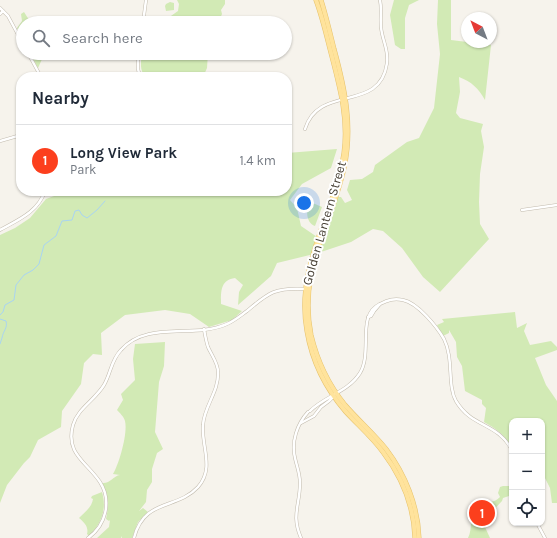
<!DOCTYPE html>
<meta charset="utf-8">
<style>
body{margin:0;font-family:Karla,sans-serif;background:#f2f2f3;color:#1f2937}
.controls{position:absolute;right:12px;bottom:12px;display:grid;overflow:hidden;border-radius:8px;box-shadow:0 1px 3px #0004}
.controls button{width:36px;height:36px;display:grid;place-items:center;padding:0;border:0;border-bottom:1px solid #e0e1e3;background:#fff;color:#1f2937;font:20px sans-serif}
.compass{position:absolute;left:461px;top:12px;width:36px;height:36px;border-radius:50%;background:#fff;box-shadow:0 1px 3px #0004;rotate:318deg}
.you{position:absolute;left:304px;top:203px;width:14px;height:14px;margin:-10px;border:3px solid #fff;border-radius:50%;background:#1a73e8;box-shadow:0 0 0 6px #1a73e833}
.badge{display:grid;place-items:center;width:26px;height:26px;border-radius:50%;background:#fc3f1d;color:#fff;font-size:13px;font-weight:700}
.pin{position:absolute;translate:-50% -50%;border:2px solid #fff;box-shadow:0 1px 4px #0006}
.list{margin:0;padding:0;list-style:none}
h2{display:flex;justify-content:space-between;align-items:center;height:52px;margin:0;padding:0 16px;font-size:17px}
h2 small{font-size:13px;font-weight:400;color:#747a83}
.list li{display:grid;grid-template-columns:26px 1fr auto;gap:12px;align-items:center;box-sizing:border-box;height:72px;padding:0 16px;border-top:1px solid #e0e1e3}
.list b{display:block;font-size:15px;white-space:nowrap}
.list p{margin:0;font-size:13px;white-space:nowrap;color:#747a83}
.list em{font-size:13px;font-style:normal;color:#747a83}
.icon{flex:none;width:22px;height:22px;fill:none;stroke:currentColor;stroke-width:2;stroke-linecap:round;stroke-linejoin:round}
.map{position:relative;flex:none;width:557px;height:538px;overflow:hidden}
.search{position:absolute;background:#fff;box-shadow:0 1px 3px #0004;left:16px;top:16px;width:276px;height:44px;display:flex;align-items:center;gap:10px;box-sizing:border-box;padding:0 14px;border-radius:22px;color:#747a83;font-size:15px}
.panel{position:absolute;background:#fff;box-shadow:0 1px 3px #0004;left:16px;top:72px;width:276px;height:124px;border-radius:16px}
.map>svg:first-child{display:block}
.green{fill:#d2eab5}
.lines{fill:none;stroke-linecap:round;stroke-linejoin:round}
.stream{stroke:#a9d4f2;stroke-width:1}
.minor-casing{stroke:#c2bbae;stroke-width:3.5}
.major-casing{stroke:#e6c16a;stroke-width:5}
.minor{stroke:#fff;stroke-width:2.5}
.major{stroke:#ffe39c;stroke-width:4}
.labels{text-anchor:middle;dominant-baseline:central;stroke-width:4;stroke-linejoin:round;paint-order:stroke}
.street-label{font-size:13px;fill:#4b4439;stroke:#fff}
</style>
<div class="map">
<svg width="557" height="538" viewBox="0 0 557 538">
<rect width="100%" height="100%" fill="#f6f3ec"/>
<!-- green -->
<g class="green">
<path d="M 177,0 L 225,0 L 225,4 L 221,10 L 222,14 L 218,23 L 161,23 L 178,11 L 179,4 Z"/>
<path d="M 394,0 L 419,0 L 409,5 L 405,18 L 405,49 L 401,49 L 395,45 L 390,15 Z"/>
<path d="M 438,0 L 451,0 L 451,40 L 491,45 L 485,100 C 478,88 472,82 459,77 L 460,92 L 456,113 L 460,118 L 483,124 L 481,131 L 484,147 L 480,174 L 479,202 L 480,224 L 489,239 L 440,292 L 423,277 L 402,248 L 383,231 L 373,229 L 351,242 L 318,253 L 277,263 L 271,276 L 238,305 L 239,292 L 243,285 L 235,278 C 220,280 221,292 221,304 L 242,311 L 232,320 L 209,327 L 190,314 L 165,310 L 125,315 L 101,333 L 102,355 L 93,354 L 84,363 L 81,384 L 62,411 L 61,427 L 38,440 L 30,457 L 24,463 L 7,485 L 0,503 L 0,235 L 15,228 L 30,218 L 46,199 L 54,196 L 58,191 L 143,191 L 141,194 L 143,196 L 151,195 L 154,191 L 287,191 L 287,153 L 337,149 L 331,168 L 302,184 L 290,200 L 297,208 L 301,226 L 323,241 L 338,197 L 341,197 L 345,203 L 352,200 L 347,190 L 350,180 L 362,179 L 373,172 L 375,165 L 407,142 L 419,138 L 434,108 L 440,54 L 437,24 Z"/>
<path d="M 170,2 L 174,3 L 174,10 L 166,11 L 165,6 L 166,4 Z"/>
<path d="M 24,12 L 31,23 L 23,23 L 23,40 L 17,28 L 22,21 L 21,14 Z"/>
<path d="M 30,53 L 43,53 L 43,57 L 38,68 Z"/>
<path d="M 142,53 L 208,53 L 207,68 L 203,77 L 146,77 C 139,71 141,61 142,53 Z"/>
<path d="M 308,201 L 322,207 L 315,226 C 305,222 307,210 308,201 Z"/>
<path d="M 515,312 L 517,328 L 527,323 L 524,331 L 530,345 L 551,341 L 557,347 L 557,350 L 535,358 L 546,385 L 557,401 L 557,503 L 552,503 L 550,488 L 544,476 L 542,476 L 542,421 L 512,421 L 512,447 C 504,435 497,429 484,422 L 486,408 L 482,404 L 482,400 L 465,391 L 462,366 L 457,357 L 456,342 L 449,330 L 449,333 L 443,336 L 437,325 L 444,322 L 442,319 Z"/>
<path d="M 165,342 L 164,366 L 159,382 L 155,432 L 163,449 L 157,453 L 152,469 L 152,482 L 147,490 L 146,502 L 139,511 L 143,508 L 148,512 L 138,522 L 132,538 L 122,538 L 122,536 L 121,538 L 97,538 L 109,527 L 110,520 L 109,521 L 106,519 C 109,506 108,496 102,483 C 110,484 113,476 120,475 L 113,474 C 119,464 128,433 125,421 C 124,417 120,413 117,410 L 123,400 L 121,394 L 135,380 L 133,359 L 135,344 Z"/>
<path d="M 503,486 L 509,486 L 511,488 L 509,496 L 503,498 L 502,501 L 485,519 L 485,527 L 490,538 L 468,538 C 474,527 467,513 479,505 C 487,501 493,504 500,497 L 498,493 L 500,487 Z"/>
<path d="M 102,492 C 107,509 102,523 89,536 L 87,534 C 89,527 84,522 79,518 C 85,512 92,507 93,499 L 91,498 L 92,496 Z"/>
</g>
<g class="lines">
<!-- stream -->
<g class="stream">
<path d="M 0,315 L 3,312 L 5,305 L 14,300 L 16,285 L 24,275 L 33,270 L 39,264 L 44,245 L 56,236 L 62,221 L 72,220 L 75,211 L 79,210 L 82,215 L 87,218 L 97,210 L 105,201"/>
<path d="M 0,319 L 6,321 C 8,328 3,331 2,338 C 1,340 1,342 0,344"/>
</g>
<defs>
<g id="minor">
<path d="M 0,8 L 8,16 L 23,44"/>
<path d="M 0,14 L 3,11"/>
<path d="M 143,23 L 146,0"/>
<path d="M 28,53 L 41,77"/>
<path d="M 138,53 L 138,69 L 140,77"/>
<path d="M 305,129 C 319,83 380,114 387,63 C 389,50 382,40 381,27 C 380,18 382,9 380,0"/>
<path d="M 0,141 L 21,135"/>
<path d="M 522,210 L 557,205"/>
<path d="M 0,230 C 18,220 38,212 45,191"/>
<path d="M 368,317 L 371,316 L 374,311 L 380,304"/>
<path d="M 310,411 C 325,396 348,392 360,373 C 373,352 356,315 380,304 C 388,300 394,298 403,300 C 418,303 437,327 444,339 C 454,359 447,385 456,401 C 472,428 497,422 512,450"/>
<path d="M 301,423 L 314,416 L 321,407 L 329,401 L 334,396"/>
<path d="M 537,523 L 545,538"/>
<path d="M 88,538 C 106,525 112,501 100,482 C 87,462 65,454 73,425 C 78,408 95,400 104,385 C 111,373 111,360 121,350 C 147,320 194,339 227,324 C 234,321 240,316 247,311 C 269,292 276,287 307,289"/>
<path d="M 134,538 C 144,498 177,510 198,487 C 215,468 201,446 203,425 C 204,406 219,392 218,372 C 218,363 212,356 208,347 C 206,341 205,335 204,329"/>
<path d="M 301,538 C 291,515 300,505 300,483 C 300,474 297,467 295,458 C 291,442 297,424 308,412"/>
</g>
<g id="major">
<path d="M 316,0 C 322,16 326,33 330,49 C 339,84 349,117 344,153 C 334,216 295,265 307,331 C 312,361 326,389 346,412 C 358,425 372,437 383,452 C 402,477 414,507 415,538"/>
<path d="M 321,0 C 326,16 330,33 334,49 C 345,89 353,127 344,168 C 331,227 298,270 311,335 C 317,360 328,384 345,405 C 358,420 373,433 386,449 C 405,474 418,506 419,538"/>
</g>
</defs>
<!-- minor casing -->
<use href="#minor" class="minor-casing"/>
<!-- major casing -->
<use href="#major" class="major-casing"/>
<!-- minor -->
<use href="#minor" class="minor"/>
<!-- major -->
<use href="#major" class="major"/>
</g>
<g class="labels">
<!-- street labels -->
<g class="street-label">
<text transform="translate(324 223) rotate(-74)">Golden Lantern Street</text>
</g>
</g>
</svg>
<div class="controls">
<button>+</button>
<button>−</button>
<button><svg class="icon" aria-label="locate" viewBox="0 0 24 24"><circle cx="12" cy="12" r="6"/><path d="M12 2v4M12 18v4M2 12h4M18 12h4"/></svg></button>
</div>
<svg class="compass" viewBox="-18 -18 36 36"><path d="M0-13l5 13h-10z" fill="#e53935"/><path d="M0 13l5-13h-10z" fill="#747a83"/></svg>
<div class="you"></div>
<div class="pin badge" style="left:482px;top:513px">1</div>
<div class="search"><svg class="icon" aria-label="search" viewBox="0 0 24 24"><circle cx="10" cy="10" r="6"/><path d="M15 15l6 6"/></svg>Search here</div>
<section class="panel">
<h2>Nearby<small></small></h2>
<ul class="list">
<li><span class="badge">1</span><div><b>Long View Park</b><p>Park</p></div><em>1.4 km</em></li>
</ul>
</section>
</div>
